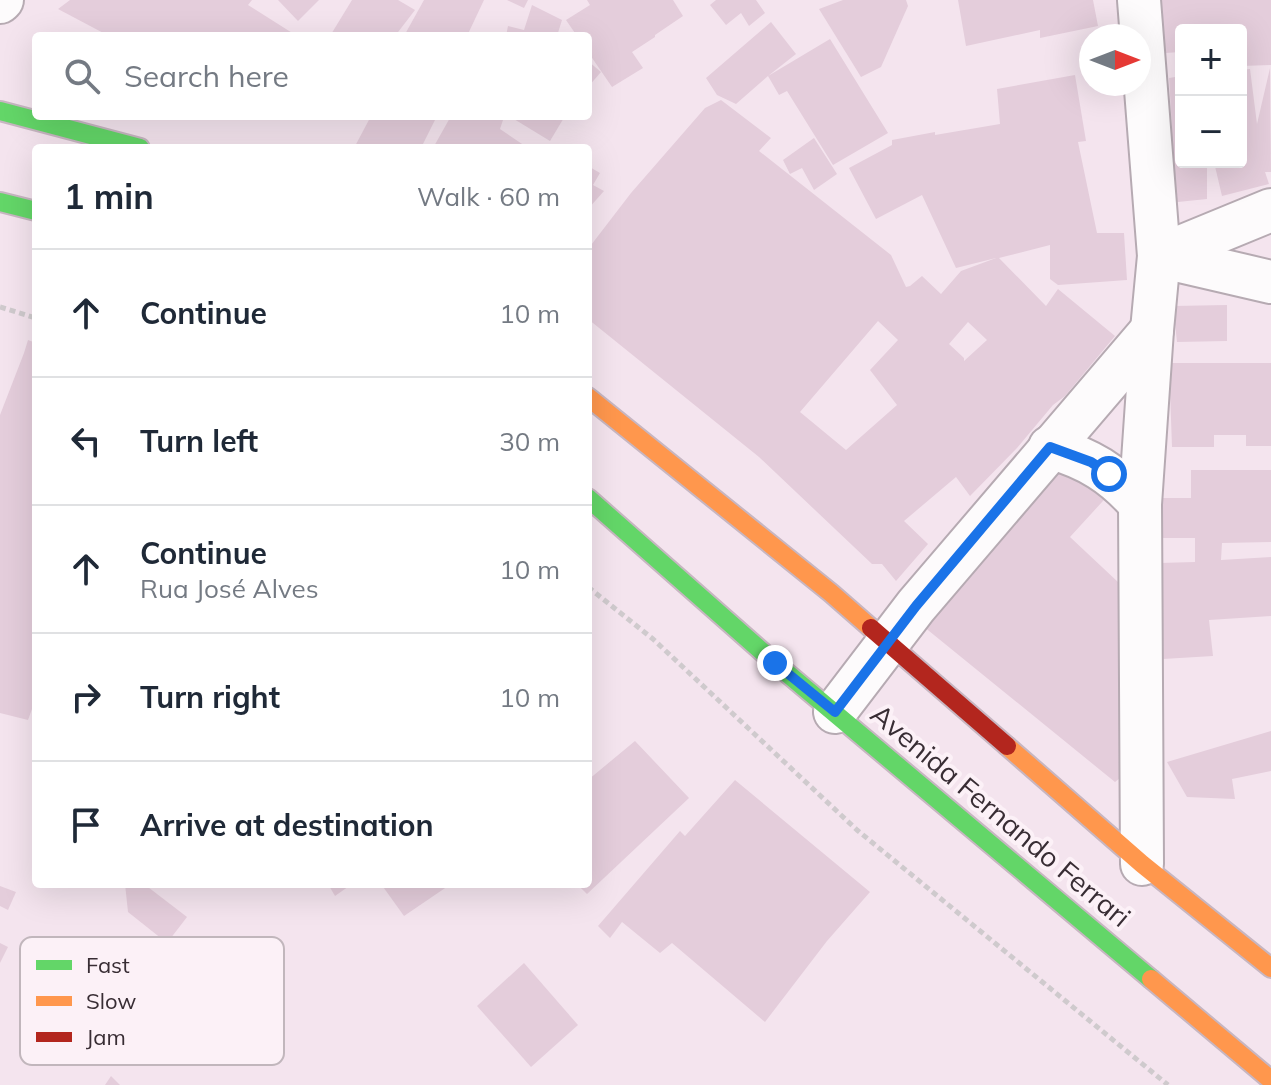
<!DOCTYPE html>
<meta charset="utf-8">
<style>
body{margin:0;font-family:Mulish,sans-serif;background:#f2f2f3;color:#1f2937}
.controls{position:absolute;right:24px;top:24px;display:grid;overflow:hidden;border-radius:8px;box-shadow:0 8px 32px #0002}
.controls button{width:72px;height:72px;display:grid;place-items:center;padding:0;border:0;border-bottom:2px solid #e0e1e3;background:#fff;color:#1f2937;font:40px sans-serif}
.compass{position:absolute;left:1079px;top:24px;width:72px;height:72px;border-radius:50%;background:#fff;box-shadow:0 8px 32px #0002;rotate:90deg}
.stop{position:absolute;width:24px;height:24px;margin:-18px;border:6px solid #1a73e8;border-radius:50%;background:#fff}
.stop.end{background:#1a73e8;border-color:#fff;box-shadow:0 2px 8px #0008}
.list{margin:0;padding:0;list-style:none}
h2{display:flex;justify-content:space-between;align-items:center;height:104px;margin:0;padding:0 32px;font-size:34px}
h2 small{font-size:26px;font-weight:400;color:#747a83}
.list li{display:grid;grid-template-columns:52px 1fr auto;gap:24px;align-items:center;box-sizing:border-box;height:128px;padding:0 32px;border-top:2px solid #e0e1e3}
.list b{display:block;font-size:30px;white-space:nowrap}
.list p{margin:0;font-size:26px;white-space:nowrap;color:#747a83}
.list em{font-size:26px;font-style:normal;color:#747a83}
.icon{flex:none;width:44px;height:44px;fill:none;stroke:currentColor;stroke-width:2;stroke-linecap:round;stroke-linejoin:round}
.map{position:relative;flex:none;width:1271px;height:1085px;overflow:hidden}
.search{position:absolute;background:#fff;box-shadow:0 8px 32px #0002;left:32px;top:32px;width:560px;height:88px;display:flex;align-items:center;gap:20px;box-sizing:border-box;padding:0 28px;border-radius:8px;color:#747a83;font-size:30px}
.panel{position:absolute;background:#fff;box-shadow:0 8px 32px #0002;left:32px;top:144px;width:560px;height:744px;border-radius:8px}
.map>svg:first-child{display:block}
.building{fill:#e4cddb;fill-rule:evenodd}
.lines{fill:none;stroke-linecap:round;stroke-linejoin:round}
.street-casing{stroke:#b6aab2;stroke-width:46}
.fast-casing{stroke:#c7b6c1;stroke-width:22}
.slow-casing{stroke:#c7b6c1;stroke-width:22}
.jam-casing{stroke:#c7b6c1;stroke-width:22}
.path{stroke:#cfcacd;stroke-width:5;stroke-dasharray:6 4;stroke-linecap:butt}
.street{stroke:#fdfbfc;stroke-width:42}
.fast{stroke:#63d668;stroke-width:18}
.slow{stroke:#ff974d;stroke-width:18}
.jam{stroke:#b3261e;stroke-width:18}
.route{stroke:#1a73e8;stroke-width:10}
.labels{text-anchor:middle;dominant-baseline:central;stroke-width:8;stroke-linejoin:round;paint-order:stroke}
.street-label{font-size:28px;fill:#382d34;stroke:#fcf1f7}
.key{fill:#fcf1f7;stroke:#c1b6bc;stroke-width:2}
.key-label{font-size:22px;fill:#382d34}
</style>
<div class="map">
<svg width="1271" height="1085" viewBox="0 0 1271 1085">
<rect width="100%" height="100%" fill="#f4e4ee"/>
<!-- building -->
<g class="building">
<path d="M 70,0 L 252,0 L 248,5 L 297,36 L 109,36 L 58,9 Z"/>
<path d="M 278,0 L 319,0 L 298,21 Z"/>
<path d="M 352,0 L 398,0 L 415,10 L 395,36 L 330,36 Z"/>
<path d="M 424,0 L 484,0 L 467,36 L 404,36 Z"/>
<path d="M 507,0 L 528,0 L 524,8 Z"/>
<path d="M 587,0 L 673,0 L 683,16 L 655,35 L 655,37 L 632,52 L 643,68 L 612,87 L 588,52 L 588,36 L 577,36 L 566,20 L 590,5 Z"/>
<path d="M 716,0 L 756,0 L 765,13 L 749,26 L 741,13 L 726,25 L 710,5 Z"/>
<path d="M 843,0 L 906,0 L 908,6 L 881,67 L 861,77 L 819,9 Z"/>
<path d="M 958,0 L 1093,0 L 1098,26 L 1040,38 L 1040,30 L 966,46 Z"/>
<path d="M 1158,0 L 1271,0 L 1271,65 L 1241,66 L 1241,30 L 1181,30 L 1181,52 L 1165,53 Z"/>
<path d="M 532,5 L 562,20 L 557,36 L 506,36 L 508,26 L 524,30 Z"/>
<path d="M 771,22 L 796,54 L 768,76 L 830,39 L 888,133 L 833,165 L 787,91 L 779,95 L 768,76 L 736,104 L 717,95 L 706,78 Z"/>
<path d="M 588,61 L 601,72 L 588,87 Z"/>
<path d="M 1270,68 L 1271,172 L 1265,172 L 1269,184 L 1222,196 L 1214,162 L 1241,162 L 1241,70 L 1250,69 L 1257,124 Z"/>
<path d="M 1075,75 L 1086,141 L 1078,142 L 1097,233 L 1124,233 L 1127,280 L 1058,285 L 1050,279 L 1050,245 L 999,258 L 1046,306 L 1058,289 L 1115,336 L 1065,396 L 1053,405 L 1017,448 L 970,496 L 956,477 L 904,521 L 928,544 L 896,581 L 882,564 L 872,564 L 759,457 L 588,319 L 588,249 L 631,193 L 705,108 L 721,100 L 771,138 L 759,151 L 891,255 L 906,287 L 910,286 L 922,276 L 941,294 L 961,271 L 996,258 L 956,268 L 922,195 L 876,219 L 849,168 L 892,145 L 892,140 L 935,132 L 935,135 L 1000,124 L 997,89 ZM 878,321 L 898,340 L 870,370 L 897,405 L 846,450 L 800,412 ZM 968,322 L 987,340 L 964,361 L 964,358 L 949,344 Z"/>
<path d="M 1181,76 L 1181,162 L 1207,162 L 1207,199 L 1168,203 L 1160,129 L 1172,129 L 1169,78 Z"/>
<path d="M 371,116 L 437,116 L 421,148 L 354,148 Z"/>
<path d="M 451,116 L 497,116 L 503,120 L 500,129 L 528,148 L 433,148 Z"/>
<path d="M 509,116 L 565,116 L 550,141 Z"/>
<path d="M 814,138 L 837,174 L 814,190 L 802,168 L 790,174 L 783,160 Z"/>
<path d="M 588,166 L 600,173 L 593,185 L 604,191 L 588,209 Z"/>
<path d="M 1227,305 L 1227,341 L 1177,342 L 1173,306 Z"/>
<path d="M 28,340 L 36,343 L 36,698 L 28,720 L 0,713 L 0,415 L 24,353 Z"/>
<path d="M 1169,363 L 1271,363 L 1271,446 L 1246,446 L 1246,435 L 1214,435 L 1214,447 L 1172,447 Z"/>
<path d="M 1055,457 L 1113,490 L 1070,537 L 1135,598 L 1134,767 L 1115,782 L 918,622 Z"/>
<path d="M 1191,470 L 1271,470 L 1271,542 L 1222,543 L 1221,560 L 1271,557 L 1271,616 L 1209,620 L 1213,656 L 1163,659 L 1159,563 L 1195,562 L 1195,538 L 1159,538 L 1160,498 L 1191,498 Z"/>
<path d="M 1271,731 L 1271,771 L 1232,779 L 1235,799 L 1187,797 L 1167,762 Z"/>
<path d="M 635,741 L 689,798 L 587,894 L 577,884 L 588,884 L 588,780 Z"/>
<path d="M 735,780 L 870,892 L 827,941 L 765,1022 L 672,943 L 660,953 L 622,922 L 610,938 L 598,926 L 680,831 L 685,836 Z"/>
<path d="M 125,884 L 144,884 L 187,917 L 167,943 L 128,912 Z"/>
<path d="M 328,884 L 352,884 L 335,896 Z"/>
<path d="M 381,884 L 451,884 L 404,916 Z"/>
<path d="M 0,886 L 16,892 L 8,910 L 0,906 Z"/>
<path d="M 0,943 L 8,947 L 0,963 Z"/>
<path d="M 524,963 L 578,1025 L 531,1067 L 477,1006 Z"/>
<path d="M 111,1076 L 120,1085 L 105,1085 Z"/>
</g>
<g class="lines">
<defs>
<g id="street">
<path d="M 1139,0 L 1159,256 L 1152,330 L 1140,504 L 1142,864"/>
<path d="M 0,2 L 2,0"/>
<path d="M 1159,256 L 1271,210"/>
<path d="M 1159,256 L 1271,282"/>
<path d="M 1050,447 C 1089,459 1113,473 1140,504"/>
<path d="M 835,712 L 916,606 L 1152,330"/>
</g>
<g id="fast">
<path d="M 0,111 L 140,148"/>
<path d="M 0,202 L 36,211"/>
<path d="M 588,498 L 775,663 L 1151,979"/>
</g>
<g id="slow">
<path d="M 588,397 L 831,593 L 871,628"/>
<path d="M 1007,746 L 1142,864 L 1271,968"/>
<path d="M 1151,979 L 1271,1080"/>
</g>
<path id="jam" d="M 871,628 L 1007,746"/>
</defs>
<!-- street casing -->
<use href="#street" class="street-casing"/>
<!-- fast casing -->
<use href="#fast" class="fast-casing"/>
<!-- slow casing -->
<use href="#slow" class="slow-casing"/>
<!-- jam casing -->
<use href="#jam" class="jam-casing"/>
<!-- path -->
<g class="path">
<path d="M 0,307 L 36,318"/>
<path d="M 588,587 L 653,639 L 857,830 L 1168,1085"/>
</g>
<!-- street -->
<use href="#street" class="street"/>
<!-- fast -->
<use href="#fast" class="fast"/>
<!-- slow -->
<use href="#slow" class="slow"/>
<!-- jam -->
<use href="#jam" class="jam"/>
</g>
<g class="lines">
<!-- route -->
<path class="route" d="M 775,663 L 835,712 L 916,606 L 1050,447 L 1091,462 L 1109,474"/>
</g>
<g class="labels">
<!-- street labels -->
<g class="street-label">
<text transform="translate(1001 815) rotate(40)">Avenida Fernando Ferrari</text>
</g>
</g>
<!-- legend -->
<rect x="20" y="937" width="264" height="128" rx="12" class="key"/>
<rect x="36" y="960" width="36" height="10" fill="#63d668"/>
<rect x="36" y="996" width="36" height="10" fill="#ff974d"/>
<rect x="36" y="1032" width="36" height="10" fill="#b3261e"/>
<g class="key-label">
<text x="86" y="973">Fast</text>
<text x="86" y="1009">Slow</text>
<text x="86" y="1045">Jam</text>
</g>
</svg>
<div class="controls">
<button>+</button>
<button>−</button>
</div>
<svg class="compass" viewBox="-18 -18 36 36"><path d="M0-13l5 13h-10z" fill="#e53935"/><path d="M0 13l5-13h-10z" fill="#747a83"/></svg>
<div class="stop" style="left:1109px;top:474px"></div>
<div class="stop end" style="left:775px;top:663px"></div>
<div class="search"><svg class="icon" aria-label="search" viewBox="0 0 24 24"><circle cx="10" cy="10" r="6"/><path d="M15 15l6 6"/></svg>Search here</div>
<section class="panel">
<h2>1 min<small>Walk · 60 m</small></h2>
<ul class="list">
<li><svg class="icon" aria-label="ahead" viewBox="0 0 24 24"><path d="M12 20V5M6 11l6-6 6 6"/></svg><div><b>Continue</b></div><em>10 m</em></li>
<li><svg class="icon" aria-label="left" viewBox="0 0 24 24"><path d="M17 20v-9H6M10 6l-5 5 5 5"/></svg><div><b>Turn left</b></div><em>30 m</em></li>
<li><svg class="icon" aria-label="ahead" viewBox="0 0 24 24"><path d="M12 20V5M6 11l6-6 6 6"/></svg><div><b>Continue</b><p>Rua José Alves</p></div><em>10 m</em></li>
<li><svg class="icon" aria-label="right" viewBox="0 0 24 24"><path d="M7 20v-9h11M14 6l5 5-5 5"/></svg><div><b>Turn right</b></div><em>10 m</em></li>
<li><svg class="icon" aria-label="arrive" viewBox="0 0 24 24"><path d="M6 21V4h12l-3 4 3 4H6"/></svg><div><b>Arrive at destination</b></div></li>
</ul>
</section>
</div>
